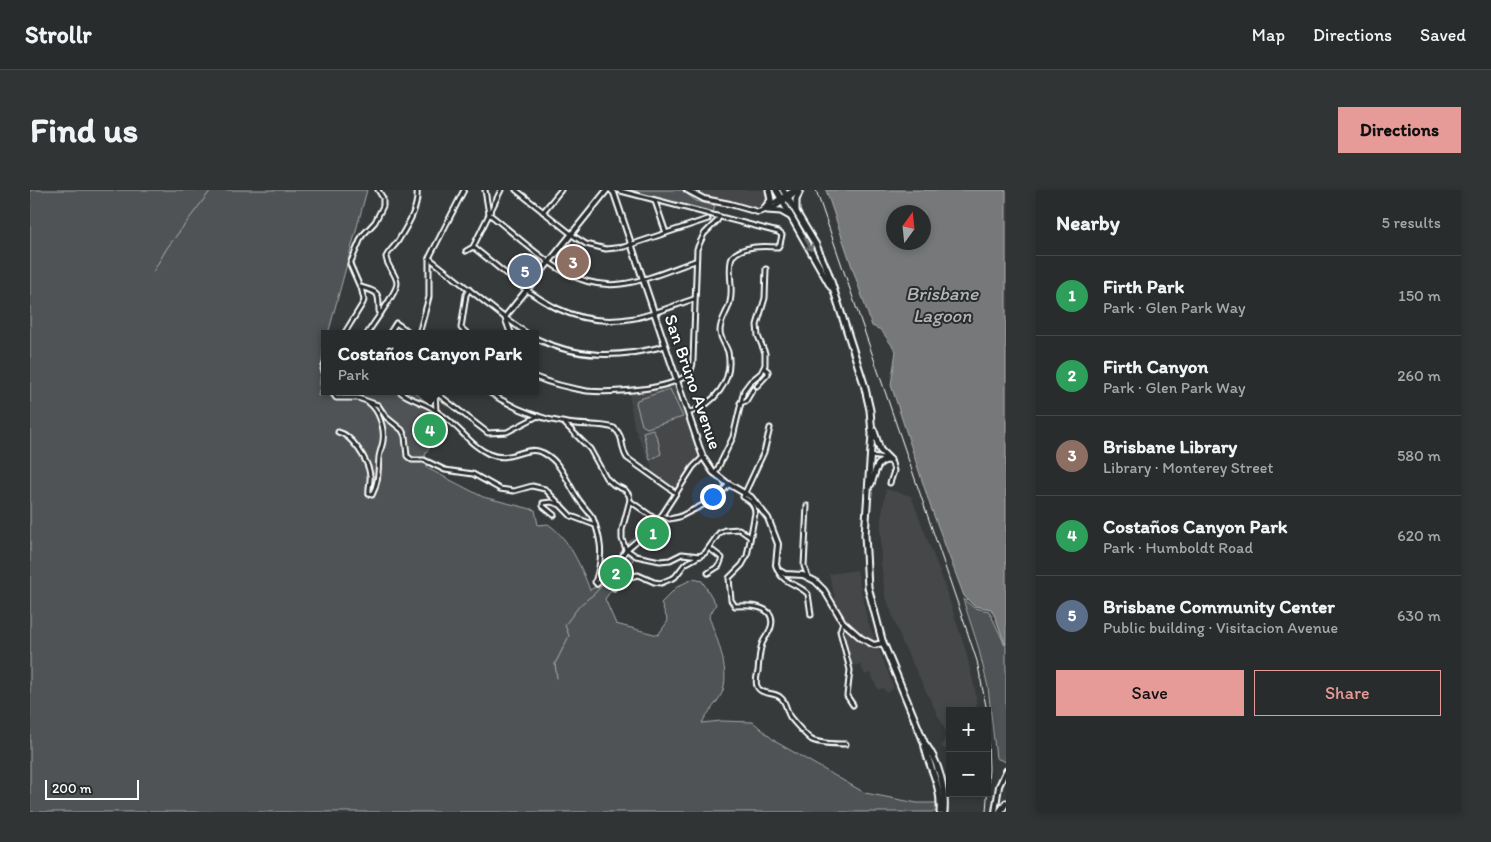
<!DOCTYPE html>
<meta charset="utf-8">
<style>
body{margin:0;font-family:Itim,sans-serif;background:#313434;color:#f1f3f6}
.controls{position:absolute;right:15px;bottom:15px;display:grid;overflow:hidden;border-radius:0px;box-shadow:0 2px 8px #0003}
.controls button{width:45px;height:45px;display:grid;place-items:center;padding:0;border:0;border-bottom:1px solid #454848;background:#292c2c;color:#f1f3f6;font:25px sans-serif}
.compass{position:absolute;left:856px;top:15px;width:45px;height:45px;border-radius:50%;background:#292c2c;box-shadow:0 2px 8px #0003;rotate:15deg}
.scale{position:absolute;left:15px;bottom:12px;width:94px;box-sizing:border-box;padding-left:5px;border:2px solid #fff;border-top:0;font-size:14px;line-height:18px;white-space:nowrap;color:#fff;-webkit-text-stroke:4px #2a2d2e;paint-order:stroke}
.you{position:absolute;left:682px;top:306px;width:18px;height:18px;margin:-12px;border:4px solid #fff;border-radius:50%;background:#1a73e8;box-shadow:0 0 0 8px #1a73e833}
.badge{display:grid;place-items:center;width:32px;height:32px;border-radius:50%;background:#e69b98;color:#fff;font-size:16px;font-weight:700}
.pin{position:absolute;translate:-50% -50%;border:2px solid #fff;box-shadow:0 1px 5px #0006}
.popup{position:absolute;left:291px;top:140px;width:218px;height:65px;box-sizing:border-box;display:grid;place-content:center;border-radius:0px;background:#292c2c;filter:drop-shadow(0 1px 4px #0005);font-size:16px;white-space:nowrap;color:#a5a7a9}
.popup b{font-size:19px;color:#f1f3f6}
.popup::after{content:'';position:absolute;left:50%;top:100%;margin-left:-10px;border:10px solid transparent;border-top-color:#292c2c}
.list{margin:0;padding:0;list-style:none}
h2{display:flex;justify-content:space-between;align-items:center;height:65px;margin:0;padding:0 20px;font-size:21px}
h2 small{font-size:16px;font-weight:400;color:#a5a7a9}
.list li{display:grid;grid-template-columns:32px 1fr auto;gap:15px;align-items:center;box-sizing:border-box;height:80px;padding:0 20px;border-top:1px solid #454848}
.list b{display:block;font-size:19px;white-space:nowrap}
.list p{margin:0;font-size:16px;white-space:nowrap;color:#a5a7a9}
.list em{font-size:16px;font-style:normal;color:#a5a7a9}
.actions{display:flex;gap:10px;padding:15px 20px}
.actions a{flex:1;padding:11px 0;border:1px solid #e69b98;border-radius:0px;text-align:center;font-size:18px;color:#e69b98}
.actions .main{background:#e69b98;color:#111}
.map{position:relative;flex:none;width:976px;height:622px;overflow:hidden;border-radius:0px}
header{display:flex;align-items:center;gap:30px;box-sizing:border-box;height:70px;padding:0 25px;background:#292c2c;border-bottom:1px solid #454848}
header strong{font-size:24px}
nav{display:flex;gap:28px;margin-inline-start:auto;font-size:18px}
.intro{display:flex;align-items:center;justify-content:space-between;box-sizing:border-box;height:120px;padding:0 30px}
h1{margin:0;font-size:35px}
.button{padding:12px 22px;border-radius:0px;background:#e69b98;color:#111;font-size:18px;font-weight:700}
main{display:flex;gap:30px;padding:0 30px}
aside{flex:1;background:#292c2c;border-radius:0px;box-shadow:0 2px 8px #0003}
.map>svg:first-child{display:block}
.built{fill:#444748}
.green{fill:#505354;stroke:#a8a9aa}
.water{fill:#767879;stroke:#adaeaf;fill-rule:evenodd}
.lines{fill:none;stroke-linecap:round;stroke-linejoin:round}
.stream{stroke:#adaeaf;stroke-width:1}
.minor-casing{stroke:#fff;stroke-width:7}
.tertiary-casing{stroke:#fff;stroke-width:8}
.primary-casing{stroke:#fff;stroke-width:9}
.motorway-casing{stroke:#fff;stroke-width:9}
.minor{stroke:#2a2d2e;stroke-width:3}
.tertiary{stroke:#2a2d2e;stroke-width:4}
.primary{stroke:#2a2d2e;stroke-width:5}
.motorway{stroke:#2a2d2e;stroke-width:5.5}
.rail{stroke:#fff;stroke-width:1}
.oneway{stroke:#6a6c6d}
.labels{text-anchor:middle;dominant-baseline:central;stroke-width:4;stroke-linejoin:round;paint-order:stroke}
.street-label{font-size:18px;fill:#fff;stroke:#2a2d2e}
.water-label{font-size:19px;font-style:italic;fill:#b4b5b5;stroke:#2a2d2e}
</style>
<header>
<strong>Strollr</strong>
<nav><a>Map</a><a>Directions</a><a>Saved</a></nav>
</header>
<div class="intro"><h1>Find us</h1><a class="button">Directions</a></div>
<main>
<div class="map">
<svg width="976" height="622" viewBox="0 0 976 622">
<rect width="100%" height="100%" fill="#373a3b"/>
<filter id="ink" filterUnits="userSpaceOnUse"><feTurbulence type="fractalNoise" baseFrequency=".02" numOctaves="2"/><feDisplacementMap in="SourceGraphic" scale="10" xChannelSelector="R" yChannelSelector="G"/><feConvolveMatrix kernelMatrix="1 2 1 2 8 2 1 2 1" color-interpolation-filters="sRGB"/></filter>
<g filter="url(#ink)">
<!-- built -->
<g class="built">
<path d="M 662,0 L 737,0 L 740,7 L 736,14 L 725,19 L 701,11 L 680,9 Z"/>
<path d="M 644,195 L 668,265 L 645,299 L 623,285 L 621,275 L 604,237 L 599,204 Z"/>
<path d="M 856,299 L 881,306 L 912,388 L 935,458 L 945,499 L 947,521 L 920,521 L 920,562 L 911,557 L 917,544 L 872,452 L 855,405 L 851,374 L 851,329 Z"/>
<path d="M 827,380 L 837,429 L 864,498 L 857,503 L 853,498 L 848,500 L 841,483 L 835,485 L 830,474 L 822,477 L 812,445 L 813,438 L 817,432 L 808,420 L 799,384 Z"/>
</g>
<!-- green -->
<g class="green">
<path d="M 0,0 L 337,0 L 298,144 L 295,144 L 288,206 L 299,201 L 384,201 L 416,231 L 395,265 L 397,278 L 453,307 L 505,320 L 508,335 L 518,334 C 540,349 551,377 560,400 L 570,394 L 576,385 L 589,375 L 597,361 L 605,367 L 575,409 L 586,434 L 628,445 L 638,431 L 631,413 L 648,396 L 663,389 L 672,391 L 686,414 L 679,427 C 686,446 700,479 693,500 C 690,511 677,522 672,533 L 691,531 L 723,532 L 746,552 L 835,603 L 887,613 L 908,613 L 907,622 L 0,622 Z"/>
<path d="M 599,0 L 652,0 L 666,11 L 685,16 L 683,23 Z"/>
<path d="M 640,199 L 653,227 L 617,238 L 612,235 L 606,213 L 607,210 Z"/>
<path d="M 623,239 L 628,250 L 631,264 L 620,270 L 613,242 Z"/>
<path d="M 933,409 L 944,418 L 959,421 L 976,457 L 976,572 L 966,568 L 958,497 L 948,456 Z"/>
</g>
<!-- water -->
<path class="water" d="M 796,0 L 976,0 L 976,455 C 970,443 968,431 961,419 L 944,416 L 934,406 L 900,315 L 861,195 L 866,161 L 851,140 L 842,136 ZM 864,22 L 894,22 L 894,52 L 864,52 Z"/>
<g class="lines">
<!-- stream -->
<g class="stream">
<path d="M 123,82 L 137,58 L 181,0"/>
<path d="M 527,488 L 525,474 L 539,446 L 535,435 L 550,415 L 564,404 L 590,376 L 596,363"/>
</g>
<defs>
<g id="minor">
<path d="M 348,0 L 353,8 L 353,16 L 345,32 L 332,46 L 320,74 L 330,97 C 349,102 349,102 349,121 L 351,123"/>
<path d="M 455,0 L 459,24 C 499,54 537,101 591,94 C 616,91 642,79 665,71"/>
<path d="M 486,0 L 545,47 L 556,54 L 576,59 L 594,57 L 678,29"/>
<path d="M 587,0 L 748,42 L 752,45 L 750,54 L 748,57 C 734,56 712,55 702,67 C 697,82 704,97 700,112 C 698,122 690,130 690,141 C 690,149 696,155 698,162 C 704,191 684,215 658,223"/>
<path d="M 625,11 L 636,43"/>
<path d="M 513,22 L 531,0"/>
<path d="M 443,57 C 494,97 534,142 605,128 C 625,124 645,115 664,109"/>
<path d="M 436,61 L 443,57 L 471,0"/>
<path d="M 399,68 L 470,124 L 498,144"/>
<path d="M 314,144 L 333,113 L 334,110 L 331,97"/>
<path d="M 337,144 C 343,133 367,103 367,93 C 366,83 357,77 356,67 C 359,61 364,57 368,51 C 377,36 389,18 387,0"/>
<path d="M 359,144 L 366,133 L 382,144"/>
<path d="M 389,144 L 399,107 L 399,68 L 434,0"/>
<path d="M 438,144 L 431,138 L 436,105 L 439,99"/>
<path d="M 505,148 C 547,169 590,168 635,156"/>
<path d="M 295,174 L 293,179 L 295,184"/>
<path d="M 505,187 C 522,194 539,198 557,201 C 580,203 641,200 658,184 C 662,180 663,175 663,170 L 667,59 L 674,44 L 687,31 L 689,27"/>
<path d="M 727,196 L 738,184 L 738,181 L 734,178"/>
<path d="M 301,201 L 306,208 L 328,208 L 348,215 L 356,227 L 372,240 L 375,246 L 377,266 L 382,270 L 394,270 L 415,280 L 443,284 L 470,299 L 484,301 L 502,296 L 515,299 L 541,326 L 565,335"/>
<path d="M 369,201 C 378,209 390,211 400,217 C 408,222 418,229 424,235 C 436,246 444,257 459,264 C 479,273 493,257 508,261 C 530,267 537,293 549,310 C 553,316 559,322 563,328 C 566,336 569,346 570,354 C 572,367 569,380 565,392 L 567,394"/>
<path d="M 404,201 L 458,243 L 477,242 L 508,226"/>
<path d="M 457,201 C 481,217 509,229 537,233 C 553,236 570,233 584,238 C 595,247 590,258 597,268 L 646,303"/>
<path d="M 405,203 L 406,221"/>
<path d="M 339,213 C 349,220 355,239 353,251 C 352,257 350,261 349,267 C 348,280 349,292 342,305 L 339,304"/>
<path d="M 710,213 L 716,211 L 723,199"/>
<path d="M 534,233 L 560,259 L 576,288 L 584,295 L 595,300 L 599,305 L 600,310 L 592,340 L 592,349 L 596,359 L 606,366 L 630,371 L 640,370 L 652,364 L 670,366"/>
<path d="M 740,238 L 734,262 L 713,307 C 720,311 725,314 725,323 L 717,366 L 712,375 L 699,388 L 701,410 L 705,416 C 719,415 747,415 741,437 C 739,444 734,448 732,454 C 729,463 729,472 728,481 C 727,486 725,491 727,496 C 730,505 744,502 750,507 C 757,512 756,521 760,527 C 764,532 777,547 782,550 C 791,554 806,554 816,554"/>
<path d="M 308,242 C 322,245 338,270 340,285 C 341,291 338,298 339,304"/>
<path d="M 841,266 L 855,268 L 862,273 L 864,281 L 860,293"/>
<path d="M 685,284 L 703,247 L 714,200 L 720,192 L 731,183 L 735,175 L 735,163 L 728,146 L 727,135 L 735,108 L 736,79"/>
<path d="M 600,311 L 627,330"/>
<path d="M 777,316 L 774,376 L 778,387"/>
<path d="M 524,325 L 513,316 L 513,313 L 521,312 L 531,315"/>
<path d="M 632,325 L 639,329 L 649,327 L 687,308 L 699,294"/>
<path d="M 748,381 C 754,394 769,394 778,404 L 781,425"/>
<path d="M 678,383 L 689,376 L 692,368 L 679,358"/>
<path d="M 567,394 L 587,375 L 596,360 L 610,348 L 632,325 L 663,277 L 673,267"/>
<path d="M 584,398 L 592,389 L 608,385 L 624,392 L 631,393 L 645,387 L 655,374 L 675,363 L 689,343 L 695,340 L 709,339 L 720,347"/>
<path d="M 813,432 L 810,441 L 820,480 L 817,506 L 823,515"/>
</g>
<g id="tertiary">
<path d="M 581,0 L 584,3 L 669,256 L 673,267 L 683,282 L 697,293 L 721,307 L 738,328 L 748,354 L 746,375 L 748,380 L 755,384 L 773,385 L 785,391 L 794,400 L 813,432 L 831,448 L 844,455 L 853,453"/>
<path d="M 657,0 L 674,9 L 700,14 L 728,22 L 745,17 L 769,0"/>
<path d="M 737,17 L 764,0"/>
<path d="M 481,144 L 475,127 L 577,0"/>
<path d="M 965,622 L 969,596 L 976,581"/>
</g>
<g id="primary">
<path d="M 746,0 L 801,97"/>
<path d="M 753,0 L 786,55 L 798,82 L 834,194 L 840,220 L 842,244 L 835,345 L 838,397 L 852,450 L 894,552 C 898,578 912,593 910,622"/>
<path d="M 734,19 L 741,10 L 739,0"/>
<path d="M 737,20 L 751,21 L 760,26"/>
<path d="M 766,21 L 766,10 L 770,0"/>
<path d="M 844,241 L 850,260 L 860,270"/>
<path d="M 841,294 C 845,283 846,269 860,270"/>
<path d="M 896,555 C 909,573 916,600 914,622"/>
</g>
<path id="motorway" d="M 970,622 L 976,613"/>
</defs>
<!-- minor casing -->
<use href="#minor" class="minor-casing"/>
<!-- tertiary casing -->
<use href="#tertiary" class="tertiary-casing"/>
<!-- primary casing -->
<use href="#primary" class="primary-casing"/>
<!-- motorway casing -->
<use href="#motorway" class="motorway-casing"/>
<!-- minor -->
<use href="#minor" class="minor"/>
<!-- tertiary -->
<use href="#tertiary" class="tertiary"/>
<!-- primary -->
<use href="#primary" class="primary"/>
<!-- motorway -->
<use href="#motorway" class="motorway"/>
<!-- rail -->
<g class="rail">
<path d="M 786,0 L 933,429 L 947,471 L 957,521"/>
<path d="M 956,622 L 959,579 L 957,527"/>
</g>
</g>
<!-- one-way arrows -->
<defs><path id="oneway-shaft" d="M-6 0H5M1.5-3L5.5 0L1.5 3" fill="none" stroke-width="1.6" stroke-linecap="round" stroke-linejoin="round" transform="scale(1.25)"/></defs>
<use class="oneway" href="#oneway-shaft" transform="translate(778 54) rotate(60)"/>
</g>
<g class="labels">
<!-- street labels -->
<g class="street-label">
<text transform="translate(663 192) rotate(71)">San Bruno Avenue</text>
</g>
<!-- water labels -->
<g class="water-label">
<text x="912" y="103">Brisbane<tspan x="912" dy="22">Lagoon</tspan></text>
</g>
</g>
</svg>
<div class="controls">
<button>+</button>
<button>−</button>
</div>
<svg class="compass" viewBox="-18 -18 36 36"><path d="M0-13l5 13h-10z" fill="#e53935"/><path d="M0 13l5-13h-10z" fill="#a5a7a9"/></svg>
<div class="scale">200 m</div>
<div class="you"></div>
<div class="pin badge" style="left:623px;top:343px;background:#2e9e5b">1</div>
<div class="pin badge" style="left:586px;top:383px;background:#2e9e5b">2</div>
<div class="pin badge" style="left:543px;top:72px;background:#8d6e63">3</div>
<div class="pin badge" style="left:400px;top:240px;background:#2e9e5b">4</div>
<div class="popup"><b>Costaños Canyon Park</b>Park</div>
<div class="pin badge" style="left:495px;top:81px;background:#5c6f8a">5</div>
</div>
<aside>
<h2>Nearby<small>5 results</small></h2>
<ul class="list">
<li><span class="badge" style="background:#2e9e5b">1</span><div><b>Firth Park</b><p>Park · Glen Park Way</p></div><em>150 m</em></li>
<li><span class="badge" style="background:#2e9e5b">2</span><div><b>Firth Canyon</b><p>Park · Glen Park Way</p></div><em>260 m</em></li>
<li><span class="badge" style="background:#8d6e63">3</span><div><b>Brisbane Library</b><p>Library · Monterey Street</p></div><em>580 m</em></li>
<li><span class="badge" style="background:#2e9e5b">4</span><div><b>Costaños Canyon Park</b><p>Park · Humboldt Road</p></div><em>620 m</em></li>
<li><span class="badge" style="background:#5c6f8a">5</span><div><b>Brisbane Community Center</b><p>Public building · Visitacion Avenue</p></div><em>630 m</em></li>
</ul>
<div class="actions"><a class="main">Save</a><a>Share</a></div>
</aside>
</main>
